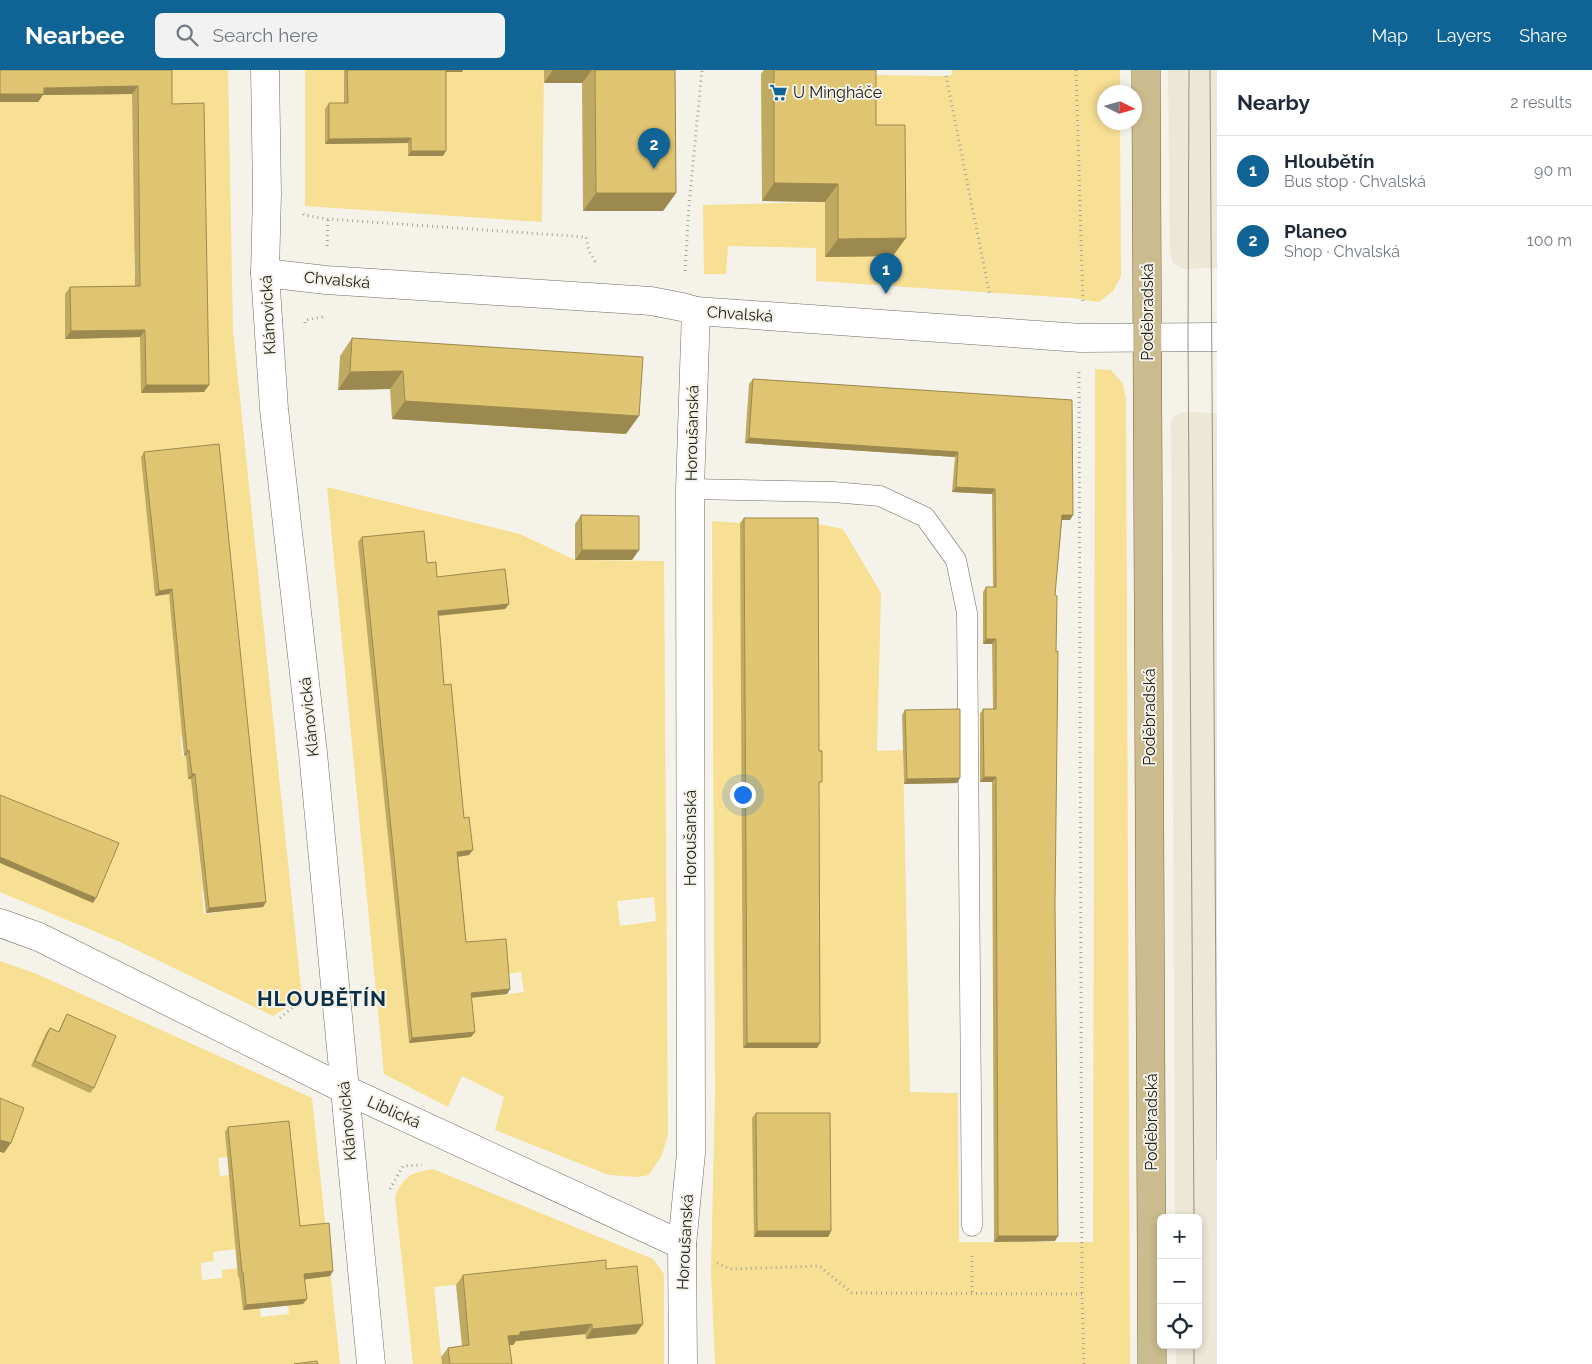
<!DOCTYPE html>
<meta charset="utf-8">
<style>
body{margin:0;font-family:Raleway,sans-serif;background:#f2f2f3;color:#1f2937}
.controls{position:absolute;right:15px;bottom:15px;display:grid;overflow:hidden;border-radius:8px;box-shadow:0 2px 8px #0003}
.controls button{width:45px;height:45px;display:grid;place-items:center;padding:0;border:0;border-bottom:1px solid #e0e1e3;background:#fff;color:#1f2937;font:25px sans-serif}
.compass{position:absolute;left:1097px;top:15px;width:45px;height:45px;border-radius:50%;background:#fff;box-shadow:0 2px 8px #0003;rotate:95deg}
.you{position:absolute;left:742px;top:724px;width:18px;height:18px;margin:-12px;border:4px solid #fff;border-radius:50%;background:#1a73e8;box-shadow:0 0 0 8px #1a73e833}
.badge{display:grid;place-items:center;width:32px;height:32px;border-radius:50%;background:#106395;color:#fff;font-size:16px;font-weight:700}
.pin{position:absolute;translate:-50% -41px;filter:drop-shadow(0 1px 2px #0008)}
.pin::after{content:'';position:absolute;top:26px;width:18px;height:15px;background:inherit;clip-path:polygon(0 0,100% 0,50% 100%)}
.list{margin:0;padding:0;list-style:none}
h2{display:flex;justify-content:space-between;align-items:center;height:65px;margin:0;padding:0 20px;font-size:21px}
h2 small{font-size:16px;font-weight:400;color:#747a83}
.list li{display:grid;grid-template-columns:32px 1fr auto;gap:15px;align-items:center;box-sizing:border-box;height:70px;padding:0 20px;border-top:1px solid #e0e1e3}
.list b{display:block;font-size:19px;white-space:nowrap}
.list p{margin:0;font-size:16px;white-space:nowrap;color:#747a83}
.list em{font-size:16px;font-style:normal;color:#747a83}
.icon{flex:none;width:28px;height:28px;fill:none;stroke:currentColor;stroke-width:2;stroke-linecap:round;stroke-linejoin:round}
.map{position:relative;flex:none;width:1217px;height:1294px;overflow:hidden}
header{display:flex;align-items:center;gap:30px;box-sizing:border-box;height:70px;padding:0 25px;background:#106395;color:#fff}
header strong{font-size:24px}
nav{display:flex;gap:28px;margin-inline-start:auto;font-size:18px}
.search{width:350px;height:45px;background:#f2f2f3;display:flex;align-items:center;gap:12px;box-sizing:border-box;padding:0 18px;border-radius:8px;color:#747a83;font-size:19px}
main{display:flex}
aside{flex:1;background:#fff}
.map>svg:first-child{display:block}
.built{fill:#ede7d7}
.green{fill:#f7df94;fill-rule:evenodd}
.lines{fill:none;stroke-linecap:round;stroke-linejoin:round}
.service-casing{stroke:#6f6c64;stroke-width:21}
.minor-casing{stroke:#6f6c64;stroke-width:29}
.primary-casing{stroke:#786835;stroke-width:29}
.path{stroke:#a5a49c;stroke-width:3;stroke-dasharray:1 4;stroke-linecap:butt}
.service{stroke:#fff;stroke-width:20}
.minor{stroke:#fff;stroke-width:28}
.primary{stroke:#cabc8e;stroke-width:28}
.tram{stroke:#929089;stroke-width:1}
.wall{fill:#c0a961}
.shaded-wall{fill:#9c894f}
.building{fill:#dfc471;stroke:#9c894f}
.labels{text-anchor:middle;dominant-baseline:central;stroke-width:4;stroke-linejoin:round;paint-order:stroke}
.poi-label{font-size:16px;fill:#22211d;stroke:#f5f3e9;text-anchor:start}
.street-label{font-size:16px;fill:#22211d;stroke:#f5f3e9}
.district-label{font-size:21px;font-weight:bold;letter-spacing:1px;fill:#092f47;stroke:#f5f3e9}
</style>
<header>
<strong>Nearbee</strong>
<div class="search"><svg class="icon" aria-label="search" viewBox="0 0 24 24"><circle cx="10" cy="10" r="6"/><path d="M15 15l6 6"/></svg>Search here</div>
<nav><a>Map</a><a>Layers</a><a>Share</a></nav>
</header>
<main>
<div class="map">
<svg width="1217" height="1294" viewBox="0 0 1217 1294">
<rect width="100%" height="100%" fill="#f5f3e9"/>
<!-- built -->
<g class="built">
<path d="M 1168,0 L 1217,0 L 1217,198 L 1183,199 L 1173,193 L 1170,182 Z"/>
<path d="M 1183,342 L 1217,343 L 1217,1294 L 1176,1294 L 1176,1275 L 1198,1275 L 1198,1148 L 1175,1148 L 1171,352 L 1173,347 Z"/>
</g>
<!-- green -->
<g class="green">
<path d="M 39,0 L 56,25 L 69,25 L 69,0 L 228,0 L 233,261 L 302,928 L 273,946 L 120,872 L 0,822 L 0,32 ZM 132,42 L 204,322 L 134,205 L 134,182 L 138,181 L 135,163 ZM 215,379 L 249,703 L 189,709 L 186,685 L 182,686 L 181,666 L 183,666 L 169,524 L 156,526 ZM 196,756 L 263,837 L 204,844 L 202,822 L 203,822 Z"/>
<path d="M 305,0 L 344,0 L 344,38 L 326,74 L 408,73 L 443,2 L 461,0 L 544,0 L 542,152 L 305,136 Z"/>
<path d="M 952,0 L 1120,0 L 1120,22 L 1104,22 L 1104,52 L 1120,53 L 1121,206 L 1113,221 L 1099,232 L 1072,228 L 816,211 L 816,178 L 728,176 L 726,204 L 704,204 L 703,135 L 825,132 L 863,73 L 863,5 L 946,6 L 952,5 Z"/>
<path d="M 1095,299 L 1111,300 L 1123,314 L 1126,329 L 1130,1294 L 715,1294 L 711,1203 L 715,1024 L 712,451 L 740,453 L 744,913 L 814,453 L 843,459 L 881,523 L 877,681 L 903,680 L 910,1022 L 958,1023 L 959,1172 L 1093,1172 Z"/>
<path d="M 327,417 L 520,464 L 575,490 L 664,491 L 668,1064 L 662,1085 L 649,1105 L 637,1107 L 609,1105 L 495,1060 L 504,1027 L 462,1006 L 448,1037 L 384,1004 ZM 359,472 L 423,498 L 436,621 L 457,753 L 459,847 L 463,890 L 505,904 L 521,902 L 524,922 L 491,926 L 467,924 L 409,973 ZM 654,827 L 656,851 L 620,856 L 617,831 Z"/>
<path d="M 0,891 L 37,904 L 312,1028 L 340,1294 L 0,1294 L 0,1082 L 3,1083 L 0,1041 ZM 64,949 L 90,1023 L 55,967 ZM 227,1087 L 296,1161 L 288,1235 L 289,1244 L 261,1247 L 260,1238 L 243,1240 L 238,1198 L 222,1200 L 222,1208 L 202,1210 L 201,1193 L 214,1191 L 213,1182 L 236,1179 L 229,1105 L 220,1106 L 218,1088 Z"/>
<path d="M 433,1099 L 653,1189 L 664,1204 L 664,1294 L 499,1294 L 497,1276 L 513,1271 L 585,1264 L 586,1269 L 636,1264 L 599,1200 L 434,1217 L 442,1294 L 413,1294 L 395,1127 C 404,1105 411,1103 433,1099 Z"/>
</g>
<g class="lines">
<defs>
<path id="service" d="M 690,419 L 833,422 L 880,426 L 925,447 L 956,490 L 967,543 L 972,1156"/>
<g id="minor">
<path d="M 265,0 L 267,123 L 265,203 L 274,339 L 313,683 L 371,1294"/>
<path d="M 265,203 L 326,210 L 651,231 L 682,237 L 696,241 L 1081,268 L 1217,267"/>
<path d="M 0,853 L 39,867 L 344,1019 L 682,1175"/>
<path d="M 683,1294 L 682,1175 L 691,1083 L 690,419 L 696,241"/>
</g>
<path id="primary" d="M 1146,0 L 1152,1294"/>
</defs>
<!-- service casing -->
<use href="#service" class="service-casing"/>
<!-- minor casing -->
<use href="#minor" class="minor-casing"/>
<!-- primary casing -->
<use href="#primary" class="primary-casing"/>
<!-- path -->
<g class="path">
<path d="M 1076,0 L 1083,234"/>
<path d="M 946,6 L 990,226"/>
<path d="M 303,144 L 304,145 L 328,149 L 586,167 L 589,181 L 596,193"/>
<path d="M 327,176 L 328,149"/>
<path d="M 685,201 L 689,136 L 702,0"/>
<path d="M 305,253 L 305,250 L 323,247"/>
<path d="M 1079,302 L 1082,1224"/>
<path d="M 280,948 L 300,931"/>
<path d="M 390,1119 L 403,1096 L 422,1095"/>
<path d="M 972,1186 L 972,1223"/>
<path d="M 717,1193 L 730,1199 L 819,1196 L 852,1223 L 1082,1224 L 1084,1294"/>
</g>
<!-- service -->
<use href="#service" class="service"/>
<!-- minor -->
<use href="#minor" class="minor"/>
<!-- primary -->
<use href="#primary" class="primary"/>
<!-- tram -->
<g class="tram">
<path d="M 1189,0 L 1188,268 L 1194,1148"/>
<path d="M 1210,0 L 1217,1090"/>
<path d="M 1194,1275 L 1194,1294"/>
</g>
</g>
<!-- wall -->
<g class="wall">
<path d="M 172,0 L 172,34 L 204,322 L 141,323 L 140,267 L 65,269 L 65,224 L 70,217 L 135,216 L 132,24 L 43,25 L 38,32 L 0,32 Z"/>
<path d="M 344,0 L 463,0 L 462,2 L 446,2 L 443,86 L 408,86 L 408,73 L 325,74 L 325,39 L 329,33 L 344,33 Z"/>
<path d="M 544,0 L 675,0 L 676,123 L 663,141 L 583,141 L 582,13 L 544,13 Z"/>
<path d="M 764,0 L 876,0 L 876,55 L 893,186 L 825,187 L 825,132 L 762,131 L 761,4 Z"/>
<path d="M 352,268 L 626,364 L 392,349 L 390,319 L 338,320 L 340,286 Z"/>
<path d="M 753,309 L 1072,330 L 1073,445 L 1070,450 L 1062,450 L 1055,525 L 1055,1171 L 994,1172 L 992,712 L 980,712 L 980,644 L 983,639 L 993,639 L 992,574 L 983,574 L 983,522 L 986,517 L 993,517 L 992,424 L 952,422 L 955,387 L 745,373 L 749,314 Z"/>
<path d="M 144,382 L 266,832 L 263,837 L 206,843 L 191,709 L 188,709 L 186,685 L 184,686 L 169,524 L 155,526 L 141,387 Z"/>
<path d="M 581,445 L 639,480 L 632,490 L 575,490 L 575,454 Z"/>
<path d="M 744,448 L 819,717 L 820,973 L 817,978 L 743,978 L 740,453 Z"/>
<path d="M 362,467 L 427,493 L 437,507 L 509,534 L 505,539 L 438,546 L 444,615 L 464,748 L 469,785 L 458,787 L 466,872 L 510,919 L 507,924 L 471,928 L 471,967 L 409,973 L 358,472 Z"/>
<path d="M 905,640 L 960,708 L 957,713 L 904,714 L 902,645 Z"/>
<path d="M 67,944 L 94,1018 L 90,1023 L 31,996 L 46,963 L 50,958 L 58,962 L 64,949 Z"/>
<path d="M 756,1043 L 831,1161 L 828,1167 L 754,1167 L 752,1048 Z"/>
<path d="M 228,1057 L 333,1201 L 330,1206 L 305,1209 L 303,1234 L 243,1240 L 239,1207 L 238,1207 L 225,1062 Z"/>
<path d="M 606,1199 L 636,1264 L 586,1269 L 585,1264 L 516,1271 L 513,1275 L 510,1275 L 512,1294 L 442,1294 L 441,1287 L 448,1278 L 462,1276 L 456,1215 L 463,1205 Z"/>
</g>
<!-- shaded-wall -->
<g class="shaded-wall">
<path d="M 444,0 L 463,0 L 462,2 L 443,2 Z"/>
<path d="M 553,0 L 592,0 L 582,13 L 544,13 Z"/>
<path d="M 138,16 L 132,24 L 43,25 L 38,32 L 0,32 L 0,24 L 44,18 Z"/>
<path d="M 411,68 L 408,73 L 325,74 L 329,69 Z"/>
<path d="M 411,81 L 446,81 L 443,86 L 408,86 Z"/>
<path d="M 774,113 L 838,114 L 825,132 L 762,131 Z"/>
<path d="M 596,123 L 676,123 L 663,141 L 583,141 Z"/>
<path d="M 906,168 L 893,186 L 825,187 L 838,169 Z"/>
<path d="M 145,260 L 140,267 L 65,269 L 71,261 Z"/>
<path d="M 403,301 L 390,319 L 338,320 L 350,302 Z"/>
<path d="M 146,315 L 209,315 L 204,322 L 141,323 Z"/>
<path d="M 405,331 L 639,346 L 626,364 L 392,349 Z"/>
<path d="M 749,368 L 958,382 L 955,387 L 745,373 Z"/>
<path d="M 956,417 L 995,419 L 992,424 L 952,422 Z"/>
<path d="M 1062,445 L 1073,445 L 1070,450 L 1059,450 Z"/>
<path d="M 582,480 L 639,480 L 632,490 L 575,490 Z"/>
<path d="M 172,519 L 169,524 L 155,526 L 159,521 Z"/>
<path d="M 509,534 L 505,539 L 434,546 L 438,541 Z"/>
<path d="M 986,569 L 996,569 L 992,574 L 983,574 Z"/>
<path d="M 189,680 L 186,685 L 184,686 L 187,681 Z"/>
<path d="M 192,704 L 195,704 L 191,709 L 188,709 Z"/>
<path d="M 984,707 L 996,707 L 992,712 L 980,712 Z"/>
<path d="M 960,708 L 957,713 L 904,714 L 907,709 Z"/>
<path d="M 473,780 L 469,785 L 454,787 L 457,782 Z"/>
<path d="M 0,787 L 96,828 L 93,833 L 0,793 Z"/>
<path d="M 266,832 L 263,837 L 206,843 L 209,838 Z"/>
<path d="M 510,919 L 507,924 L 467,928 L 471,923 Z"/>
<path d="M 475,962 L 471,967 L 409,973 L 412,968 Z"/>
<path d="M 747,973 L 820,973 L 817,978 L 743,978 Z"/>
<path d="M 0,1070 L 11,1073 L 4,1083 L 0,1082 Z"/>
<path d="M 757,1161 L 831,1161 L 828,1167 L 754,1167 Z"/>
<path d="M 998,1166 L 1058,1166 L 1055,1171 L 994,1172 Z"/>
<path d="M 333,1201 L 330,1206 L 301,1210 L 304,1204 Z"/>
<path d="M 307,1229 L 303,1234 L 243,1240 L 246,1235 Z"/>
<path d="M 592,1254 L 585,1264 L 516,1271 L 513,1275 L 502,1275 L 508,1266 L 520,1262 Z"/>
<path d="M 643,1254 L 636,1264 L 586,1269 L 592,1259 Z"/>
</g>
<!-- building -->
<g class="building">
<path d="M 0,0 L 172,0 L 172,34 L 204,33 L 209,315 L 146,315 L 145,260 L 71,261 L 70,217 L 140,216 L 138,16 L 44,18 L 44,24 L 0,24 Z"/>
<path d="M 347,0 L 446,0 L 446,81 L 411,81 L 411,68 L 329,69 L 329,33 L 348,33 Z"/>
<path d="M 595,0 L 675,0 L 676,123 L 596,123 Z"/>
<path d="M 774,0 L 876,0 L 876,55 L 905,55 L 906,168 L 838,169 L 838,114 L 774,113 Z"/>
<path d="M 352,268 L 643,287 L 639,346 L 405,331 L 403,301 L 350,302 Z"/>
<path d="M 753,309 L 1072,330 L 1073,445 L 1062,445 L 1055,525 L 1057,526 L 1056,582 L 1058,581 L 1055,833 L 1058,1166 L 998,1166 L 996,707 L 984,707 L 983,639 L 996,639 L 996,569 L 986,569 L 986,517 L 996,517 L 995,419 L 956,417 L 958,382 L 749,368 Z"/>
<path d="M 219,374 L 266,832 L 209,838 L 195,704 L 192,704 L 189,680 L 187,681 L 172,519 L 159,521 L 144,382 Z"/>
<path d="M 581,445 L 639,446 L 639,480 L 582,480 Z"/>
<path d="M 744,448 L 818,448 L 819,681 L 822,681 L 822,712 L 819,712 L 820,973 L 747,973 Z"/>
<path d="M 424,461 L 427,493 L 436,492 L 437,507 L 505,499 L 509,534 L 438,541 L 444,615 L 451,614 L 464,748 L 469,747 L 473,780 L 457,782 L 466,872 L 506,869 L 510,919 L 471,923 L 475,962 L 412,968 L 362,467 Z"/>
<path d="M 960,639 L 960,708 L 907,709 L 905,640 Z"/>
<path d="M 0,725 L 119,773 L 96,828 L 0,787 Z"/>
<path d="M 67,944 L 116,966 L 94,1018 L 35,991 L 50,958 L 59,962 Z"/>
<path d="M 0,1028 L 24,1038 L 11,1073 L 0,1070 Z"/>
<path d="M 756,1043 L 830,1043 L 831,1161 L 757,1161 Z"/>
<path d="M 289,1051 L 300,1156 L 329,1153 L 333,1201 L 304,1204 L 307,1229 L 246,1235 L 243,1202 L 242,1202 L 228,1057 Z"/>
<path d="M 606,1190 L 606,1199 L 637,1196 L 643,1254 L 592,1259 L 592,1254 L 520,1262 L 520,1265 L 508,1266 L 512,1294 L 450,1294 L 448,1278 L 469,1275 L 463,1205 Z"/>
<path d="M 317,1291 L 318,1294 L 294,1294 Z"/>
</g>
<!-- icons -->
<defs>
<symbol id="supermarket-bare" viewBox="-9 -9 18 18"><path d="M-6-5.5h2.5l.6 2H6L4.5 2H-2.5L-4.4-4H-6ZM-1.5 3.2a1.3 1.3 0 1 0 .1 0ZM3 3.2a1.3 1.3 0 1 0 .1 0Z" fill="#106395" stroke="#f5f3e9" stroke-width="2.5" paint-order="stroke"/></symbol>
</defs>
<g fill-rule="evenodd">
<use href="#supermarket-bare" x="766" y="10" width="25" height="25"/>
</g>
<g class="labels">
<!-- poi labels -->
<g class="poi-label">
<text x="793" y="22">U Mingháče</text>
</g>
<!-- street labels -->
<g class="street-label">
<text transform="translate(337 210) rotate(5)">Chvalská</text>
<text transform="translate(1147 242) rotate(-90)">Poděbradská</text>
<text transform="translate(740 244) rotate(4)">Chvalská</text>
<text transform="translate(268 245) rotate(-93)">Klánovická</text>
<text transform="translate(692 363) rotate(-89)">Horoušanská</text>
<text transform="translate(309 647) rotate(-96)">Klánovická</text>
<text transform="translate(1149 647) rotate(-90)">Poděbradská</text>
<text transform="translate(690 768) rotate(-90)">Horoušanská</text>
<text transform="translate(394 1042) rotate(24)">Liblická</text>
<text transform="translate(347 1051) rotate(-95)">Klánovická</text>
<text transform="translate(1151 1052) rotate(-90)">Poděbradská</text>
<text transform="translate(685 1172) rotate(-87)">Horoušanská</text>
</g>
<!-- district labels -->
<g class="district-label">
<text x="322" y="928">HLOUBĚTÍN</text>
</g>
</g>
</svg>
<div class="controls">
<button>+</button>
<button>−</button>
<button><svg class="icon" aria-label="locate" viewBox="0 0 24 24"><circle cx="12" cy="12" r="6"/><path d="M12 2v4M12 18v4M2 12h4M18 12h4"/></svg></button>
</div>
<svg class="compass" viewBox="-18 -18 36 36"><path d="M0-13l5 13h-10z" fill="#e53935"/><path d="M0 13l5-13h-10z" fill="#747a83"/></svg>
<div class="you"></div>
<div class="pin badge" style="left:886px;top:224px">1</div>
<div class="pin badge" style="left:654px;top:99px">2</div>
</div>
<aside>
<h2>Nearby<small>2 results</small></h2>
<ul class="list">
<li><span class="badge">1</span><div><b>Hloubětín</b><p>Bus stop · Chvalská</p></div><em>90 m</em></li>
<li><span class="badge">2</span><div><b>Planeo</b><p>Shop · Chvalská</p></div><em>100 m</em></li>
</ul>
</aside>
</main>
